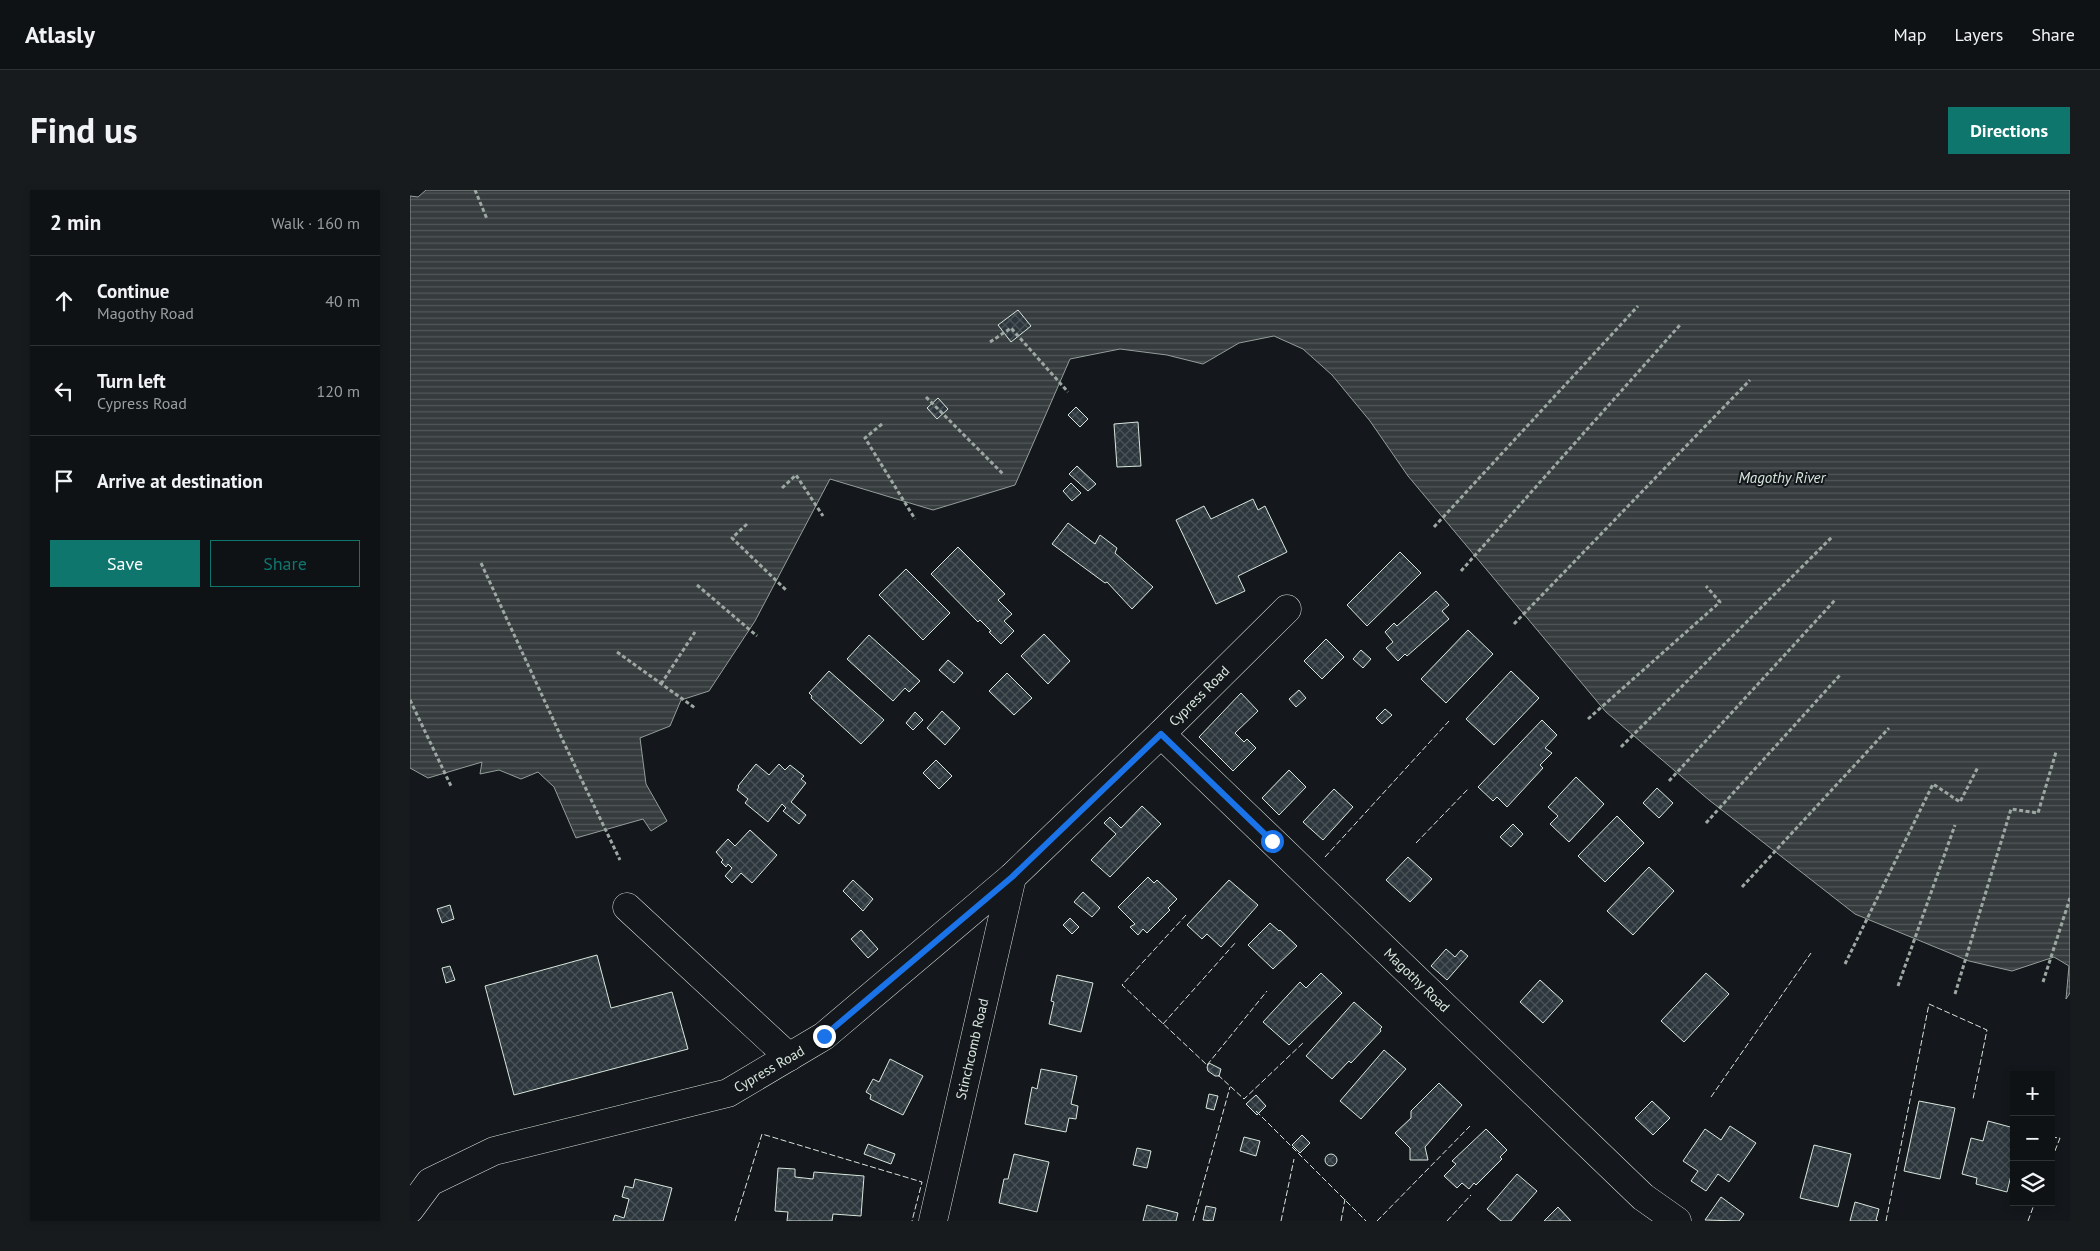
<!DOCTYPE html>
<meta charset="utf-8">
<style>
body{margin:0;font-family:"PT Sans",sans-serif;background:#181b1e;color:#f1f3f6}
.controls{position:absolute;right:15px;bottom:15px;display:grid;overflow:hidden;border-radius:0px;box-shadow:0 2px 8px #0003}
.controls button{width:45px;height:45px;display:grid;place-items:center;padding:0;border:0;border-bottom:1px solid #2f3234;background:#0f1215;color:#f1f3f6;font:25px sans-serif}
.stop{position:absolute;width:15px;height:15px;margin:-11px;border:4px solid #1a73e8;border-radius:50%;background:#fff}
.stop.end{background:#1a73e8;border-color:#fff;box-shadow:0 1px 5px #0008}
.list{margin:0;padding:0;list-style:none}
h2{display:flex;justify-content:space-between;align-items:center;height:65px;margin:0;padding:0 20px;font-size:21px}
h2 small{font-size:16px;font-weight:400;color:#9b9ea0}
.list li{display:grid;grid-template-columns:32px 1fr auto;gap:15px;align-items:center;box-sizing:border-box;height:90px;padding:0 20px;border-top:1px solid #2f3234}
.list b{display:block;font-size:19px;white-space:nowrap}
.list p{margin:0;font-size:16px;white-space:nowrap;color:#9b9ea0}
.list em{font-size:16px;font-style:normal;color:#9b9ea0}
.actions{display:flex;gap:10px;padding:15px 20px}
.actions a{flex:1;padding:11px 0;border:1px solid #0f766e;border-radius:0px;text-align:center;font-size:18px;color:#0f766e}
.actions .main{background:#0f766e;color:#fff}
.icon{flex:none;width:28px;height:28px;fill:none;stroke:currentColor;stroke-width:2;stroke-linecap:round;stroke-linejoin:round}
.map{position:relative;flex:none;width:1660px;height:1031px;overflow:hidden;border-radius:0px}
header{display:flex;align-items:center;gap:30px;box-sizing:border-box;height:70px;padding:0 25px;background:#0f1215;border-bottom:1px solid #2f3234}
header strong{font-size:24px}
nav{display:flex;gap:28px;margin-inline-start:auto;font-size:18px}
.intro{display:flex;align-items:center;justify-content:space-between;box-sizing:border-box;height:120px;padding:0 30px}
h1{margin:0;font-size:35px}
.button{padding:12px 22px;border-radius:0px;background:#0f766e;color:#fff;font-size:18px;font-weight:700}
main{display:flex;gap:30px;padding:0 30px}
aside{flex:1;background:#0f1215;border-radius:0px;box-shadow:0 2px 8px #0003}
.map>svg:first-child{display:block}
.water{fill:url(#water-rules);stroke:#939e99}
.building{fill:url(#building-cross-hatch);stroke:#d8e6dc}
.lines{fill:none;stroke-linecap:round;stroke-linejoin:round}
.minor-casing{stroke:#d8e6dc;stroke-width:29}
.path{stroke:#9da8a2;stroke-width:3;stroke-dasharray:4 2.5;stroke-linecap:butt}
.minor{stroke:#14181c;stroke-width:28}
.fence{stroke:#d8e6dc;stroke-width:1;stroke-dasharray:6 2.5;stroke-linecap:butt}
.route{stroke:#1a73e8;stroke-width:6}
.labels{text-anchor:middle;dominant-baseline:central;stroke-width:4;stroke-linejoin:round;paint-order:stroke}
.street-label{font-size:14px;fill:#d8e6dc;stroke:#14181c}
.water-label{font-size:15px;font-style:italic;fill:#d8e6dc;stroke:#14181c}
</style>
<header>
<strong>Atlasly</strong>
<nav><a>Map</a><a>Layers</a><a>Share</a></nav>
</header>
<div class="intro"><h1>Find us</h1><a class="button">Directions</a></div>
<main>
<aside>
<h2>2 min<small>Walk · 160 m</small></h2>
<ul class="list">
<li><svg class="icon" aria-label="ahead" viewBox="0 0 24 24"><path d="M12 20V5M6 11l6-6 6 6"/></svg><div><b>Continue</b><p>Magothy Road</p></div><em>40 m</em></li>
<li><svg class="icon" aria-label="left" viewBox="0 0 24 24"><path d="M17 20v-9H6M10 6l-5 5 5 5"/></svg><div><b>Turn left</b><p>Cypress Road</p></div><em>120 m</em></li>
<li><svg class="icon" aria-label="arrive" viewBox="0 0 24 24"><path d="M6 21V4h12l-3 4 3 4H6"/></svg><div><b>Arrive at destination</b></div></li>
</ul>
<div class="actions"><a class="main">Save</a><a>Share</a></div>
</aside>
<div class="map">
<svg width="1660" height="1031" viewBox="0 0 1660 1031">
<defs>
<pattern id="water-rules" width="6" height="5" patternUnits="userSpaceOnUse" patternTransform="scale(1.25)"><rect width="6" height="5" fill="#363b3e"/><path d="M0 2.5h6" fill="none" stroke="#525759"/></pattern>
<pattern id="building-cross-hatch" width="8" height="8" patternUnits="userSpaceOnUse" patternTransform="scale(1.25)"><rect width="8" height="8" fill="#2c363c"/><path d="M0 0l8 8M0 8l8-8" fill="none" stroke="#4a5358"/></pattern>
</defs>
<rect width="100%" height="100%" fill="#14181c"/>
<!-- water -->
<path class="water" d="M 16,0 L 1660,0 L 1660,803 L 1656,809 L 1659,776 L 1644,767 L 1602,781 L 1559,771 L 1445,724 L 1299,610 L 1196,522 L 998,286 L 960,231 L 922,185 L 893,159 L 864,146 L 829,153 L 793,174 L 757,165 L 710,159 L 660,169 L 605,295 L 523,320 L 420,289 L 345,431 L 299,501 L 271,510 L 260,536 L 230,548 L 236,594 L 257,631 L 241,641 L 233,629 L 166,648 L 144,597 L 128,582 L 111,589 L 89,580 L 70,584 L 72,572 L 18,588 L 0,578 L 0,6 L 8,7 Z"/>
<!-- building -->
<g class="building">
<path d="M 608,120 L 621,136 L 601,152 L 588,135 Z"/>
<path d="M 528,208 L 538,219 L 527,229 L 517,218 Z"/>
<path d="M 666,217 L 678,229 L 670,237 L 658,225 Z"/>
<path d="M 728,232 L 731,276 L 707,277 L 704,234 Z"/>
<path d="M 667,276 L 686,294 L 678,301 L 659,284 Z"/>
<path d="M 661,293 L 671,303 L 662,311 L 653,301 Z"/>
<path d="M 843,309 L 848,320 L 855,316 L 877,362 L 828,386 L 835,401 L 806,414 L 766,330 L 794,316 L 801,329 Z"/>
<path d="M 658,333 L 685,354 L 690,345 L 707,358 L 705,363 L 743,397 L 722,419 L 697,392 L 695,393 L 642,354 Z"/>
<path d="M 548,357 L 595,404 L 588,410 L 602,424 L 594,431 L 604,441 L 591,454 L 579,442 L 581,441 L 570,430 L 568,432 L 521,384 Z"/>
<path d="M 990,362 L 1011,383 L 957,436 L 937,415 Z"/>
<path d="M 496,379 L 540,423 L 513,450 L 469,405 Z"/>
<path d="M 1026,401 L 1039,415 L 1032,421 L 1039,429 L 997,466 L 995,464 L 988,471 L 976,458 L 983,452 L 975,442 L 984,433 L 987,436 Z"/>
<path d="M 1058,440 L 1083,464 L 1036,513 L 1011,489 Z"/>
<path d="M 634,444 L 660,471 L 638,494 L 611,466 Z"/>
<path d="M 459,445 L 510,491 L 499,502 L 495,498 L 483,511 L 437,469 Z"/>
<path d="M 916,449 L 934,467 L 912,489 L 894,471 Z"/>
<path d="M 951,460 L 961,469 L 953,478 L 943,469 Z"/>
<path d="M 538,470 L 553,483 L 544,493 L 529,480 Z"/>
<path d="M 419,481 L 474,530 L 451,554 L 401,508 L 402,506 L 399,503 Z"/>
<path d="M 1101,481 L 1129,508 L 1084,555 L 1056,529 Z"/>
<path d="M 597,483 L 622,508 L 604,525 L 579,501 Z"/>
<path d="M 889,500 L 896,508 L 886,517 L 879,509 Z"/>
<path d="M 831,503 L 848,521 L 825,543 L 834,552 L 837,549 L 846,558 L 823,581 L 789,547 Z"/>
<path d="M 975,519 L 982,525 L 972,534 L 966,528 Z"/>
<path d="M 532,521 L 550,538 L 535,555 L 517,538 Z"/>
<path d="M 505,522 L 513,530 L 503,540 L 496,533 Z"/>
<path d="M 1132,530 L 1147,545 L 1135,558 L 1142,563 L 1130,575 L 1133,578 L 1097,617 L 1087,607 L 1083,611 L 1068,597 Z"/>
<path d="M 526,570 L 542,586 L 529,599 L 513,583 Z"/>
<path d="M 346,574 L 359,585 L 369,574 L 375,580 L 380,575 L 394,586 L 391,589 L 396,593 L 381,612 L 396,625 L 389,634 L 373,621 L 376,618 L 372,614 L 358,632 L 335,613 L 338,609 L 327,600 L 329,597 L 328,596 Z"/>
<path d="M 879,580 L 896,597 L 869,625 L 852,608 Z"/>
<path d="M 1166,587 L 1194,614 L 1159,652 L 1140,634 L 1148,626 L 1138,617 Z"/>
<path d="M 1247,598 L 1263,613 L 1249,628 L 1233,613 Z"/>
<path d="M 924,599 L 943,617 L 913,650 L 893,632 Z"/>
<path d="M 732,616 L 751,634 L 700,687 L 681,670 L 706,644 L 694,633 L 700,627 L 711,638 Z"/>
<path d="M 1207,626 L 1234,653 L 1195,692 L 1168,666 Z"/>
<path d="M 1103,634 L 1113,644 L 1101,657 L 1090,647 Z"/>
<path d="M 340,640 L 367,665 L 342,693 L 331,683 L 322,693 L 315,686 L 322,678 L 318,674 L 316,677 L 311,672 L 313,670 L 306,662 L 318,649 L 325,656 Z"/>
<path d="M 998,667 L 1022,689 L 1000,712 L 976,690 Z"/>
<path d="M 1239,677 L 1264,701 L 1223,745 L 1197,721 Z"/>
<path d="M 738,687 L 744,693 L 747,690 L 767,709 L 758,718 L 760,720 L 737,743 L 733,739 L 728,745 L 720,737 L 725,734 L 708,717 Z"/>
<path d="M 443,690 L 463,709 L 453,721 L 433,701 Z"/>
<path d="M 819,690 L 848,715 L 811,757 L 797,744 L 792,749 L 777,735 Z"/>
<path d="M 673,702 L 690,718 L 682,727 L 664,712 Z"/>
<path d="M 40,715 L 44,729 L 32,733 L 27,719 Z"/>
<path d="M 660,728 L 669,737 L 662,744 L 653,735 Z"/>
<path d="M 860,733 L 869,741 L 870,740 L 887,756 L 863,779 L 838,755 Z"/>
<path d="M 451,740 L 468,759 L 458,768 L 441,749 Z"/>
<path d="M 1036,759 L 1045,767 L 1051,760 L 1058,766 L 1037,790 L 1021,776 Z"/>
<path d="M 187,765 L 201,818 L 262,802 L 278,859 L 104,905 L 75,796 Z"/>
<path d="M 40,776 L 45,790 L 36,793 L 32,778 Z"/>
<path d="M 911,783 L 932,803 L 879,855 L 853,832 L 890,792 L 896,798 Z"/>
<path d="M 1296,783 L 1319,804 L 1274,852 L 1251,831 Z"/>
<path d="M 647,785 L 683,793 L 671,842 L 639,834 L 644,812 L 641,811 Z"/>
<path d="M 1130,790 L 1153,811 L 1133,833 L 1110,812 Z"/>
<path d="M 944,812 L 972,837 L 970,839 L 971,841 L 941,873 L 939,871 L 922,889 L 896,866 Z"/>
<path d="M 974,860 L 996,879 L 951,929 L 930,911 Z"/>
<path d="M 480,869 L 513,886 L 493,925 L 460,909 L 461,905 L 456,902 L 463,889 L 469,892 Z"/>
<path d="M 799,873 L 811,879 L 809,886 L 805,886 L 798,881 L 797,877 Z"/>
<path d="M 631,879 L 667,886 L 661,914 L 668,916 L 666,929 L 659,928 L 656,942 L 615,934 L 622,897 L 627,899 Z"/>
<path d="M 1029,893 L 1052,915 L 1015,957 L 1018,970 L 1000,970 L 1000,958 L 985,943 L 1001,928 L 1001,921 Z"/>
<path d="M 799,904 L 808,906 L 804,920 L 796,918 Z"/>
<path d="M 846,905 L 856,916 L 847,925 L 836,914 Z"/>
<path d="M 1242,911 L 1260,928 L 1243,945 L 1225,928 Z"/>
<path d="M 1509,911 L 1545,918 L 1530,989 L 1494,981 Z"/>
<path d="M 1578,931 L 1604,938 L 1604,973 L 1597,1002 L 1566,994 L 1567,988 L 1552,984 L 1561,948 L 1573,951 Z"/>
<path d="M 1320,936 L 1346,953 L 1319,992 L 1308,984 L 1296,1001 L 1281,991 L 1288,981 L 1273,971 L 1295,939 L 1311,950 Z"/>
<path d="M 1076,939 L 1097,960 L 1090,967 L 1092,969 L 1066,995 L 1064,993 L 1059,999 L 1052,993 L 1047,998 L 1034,986 L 1046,974 L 1042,971 Z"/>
<path d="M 892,945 L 900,953 L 890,963 L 882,955 Z"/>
<path d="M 834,947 L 850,951 L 846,966 L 830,961 Z"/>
<path d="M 458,954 L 485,964 L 481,974 L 454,964 Z"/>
<path d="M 1404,955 L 1441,964 L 1428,1017 L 1390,1008 Z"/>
<path d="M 727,958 L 741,961 L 737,978 L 723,975 Z"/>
<circle cx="921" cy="970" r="6"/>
<path d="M 604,964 L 639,972 L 627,1022 L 589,1013 L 594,989 L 598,989 Z"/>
<path d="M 368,978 L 385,979 L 385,987 L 403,989 L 404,982 L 454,986 L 451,1026 L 423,1024 L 422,1031 L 377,1031 L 378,1022 L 365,1021 Z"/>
<path d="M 1107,984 L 1127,1001 L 1101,1031 L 1091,1031 L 1077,1019 Z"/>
<path d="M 225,989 L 262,998 L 253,1031 L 203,1031 L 205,1025 L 214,1028 L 219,1009 L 212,1007 L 215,996 L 223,998 Z"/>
<path d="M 1311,1007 L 1334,1024 L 1329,1031 L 1295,1030 Z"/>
<path d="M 1445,1012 L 1469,1019 L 1466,1030 L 1468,1031 L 1440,1031 Z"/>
<path d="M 737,1015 L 768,1023 L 766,1031 L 733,1031 Z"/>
<path d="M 796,1016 L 806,1018 L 803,1031 L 793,1030 Z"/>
<path d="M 1148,1017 L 1161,1031 L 1134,1031 Z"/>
</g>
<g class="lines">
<defs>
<g id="minor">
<path d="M 751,544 L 1233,1007 L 1267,1031"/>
<path d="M 217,717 L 379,867"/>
<path d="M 0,1019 L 20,992 L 84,961 L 318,903 L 414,846 L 602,687 L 751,544 L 877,419"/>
<path d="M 523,1031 L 602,687"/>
</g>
</defs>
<!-- minor casing -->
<use href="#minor" class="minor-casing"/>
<!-- path -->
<g class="path">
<path d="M 65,0 L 77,29"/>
<path d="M 580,152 L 601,138 L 658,202"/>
<path d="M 516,207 L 594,285"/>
<path d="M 472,234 L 455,248 L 505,329"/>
<path d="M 372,298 L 386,285 L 413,326"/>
<path d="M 337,334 L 322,348 L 376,400"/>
<path d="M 1024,337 L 1228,116"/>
<path d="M 71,373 L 154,553 L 210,670"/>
<path d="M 1051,381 L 1270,135"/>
<path d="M 287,395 L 347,446"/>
<path d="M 1104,434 L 1340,190"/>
<path d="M 207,462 L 285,518"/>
<path d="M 251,494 L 285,442"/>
<path d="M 0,510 L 41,596"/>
<path d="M 1178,529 L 1310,412 L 1296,396"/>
<path d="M 1211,557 L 1422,347"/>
<path d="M 1259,591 L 1426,409"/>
<path d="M 1296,633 L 1430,485"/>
<path d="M 1332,697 L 1479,538"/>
<path d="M 1435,774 L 1523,594 L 1550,612 L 1568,577"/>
<path d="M 1633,792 L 1660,708"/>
<path d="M 1488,796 L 1545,635"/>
<path d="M 1545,804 L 1601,619 L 1628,623 L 1646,562"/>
</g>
<!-- minor -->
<use href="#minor" class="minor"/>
<!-- fence -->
<g class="fence">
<path d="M 1006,653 L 1059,598"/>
<path d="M 915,667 L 1039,531"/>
<path d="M 776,725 L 712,795 L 797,875"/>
<path d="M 753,834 L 826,752"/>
<path d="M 797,875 L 857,801"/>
<path d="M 808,885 L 834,909 L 894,852"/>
<path d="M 1301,907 L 1401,763"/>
<path d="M 846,921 L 956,1031"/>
<path d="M 1641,947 L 1650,948 L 1641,971"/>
<path d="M 325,1031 L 352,944 L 512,992 L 502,1031"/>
<path d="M 783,1031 L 820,897"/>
<path d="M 871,1031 L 884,969"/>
<path d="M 931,1031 L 935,1009"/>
<path d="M 967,1031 L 1060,936"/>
<path d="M 1037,1031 L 1061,1005"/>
<path d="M 1476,1031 L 1519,814 L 1577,840 L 1563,909"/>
<path d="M 1618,1031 L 1625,1012"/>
</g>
</g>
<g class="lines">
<!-- route -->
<path class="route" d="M 414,846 L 602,687 L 751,544 L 862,651"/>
</g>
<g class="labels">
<!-- street labels -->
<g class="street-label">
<text transform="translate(789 506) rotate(-45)">Cypress Road</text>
<text transform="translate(1007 790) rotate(44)">Magothy Road</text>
<text transform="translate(562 859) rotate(-77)">Stinchcomb Road</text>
<text transform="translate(359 879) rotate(-30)">Cypress Road</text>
</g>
<!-- water labels -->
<g class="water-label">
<text x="1372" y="287">Magothy River</text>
</g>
</g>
</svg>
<div class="controls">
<button>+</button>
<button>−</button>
<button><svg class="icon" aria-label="layers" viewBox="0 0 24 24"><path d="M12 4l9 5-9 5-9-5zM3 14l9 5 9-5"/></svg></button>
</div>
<div class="stop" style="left:862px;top:651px"></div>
<div class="stop end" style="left:414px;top:846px"></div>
</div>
</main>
